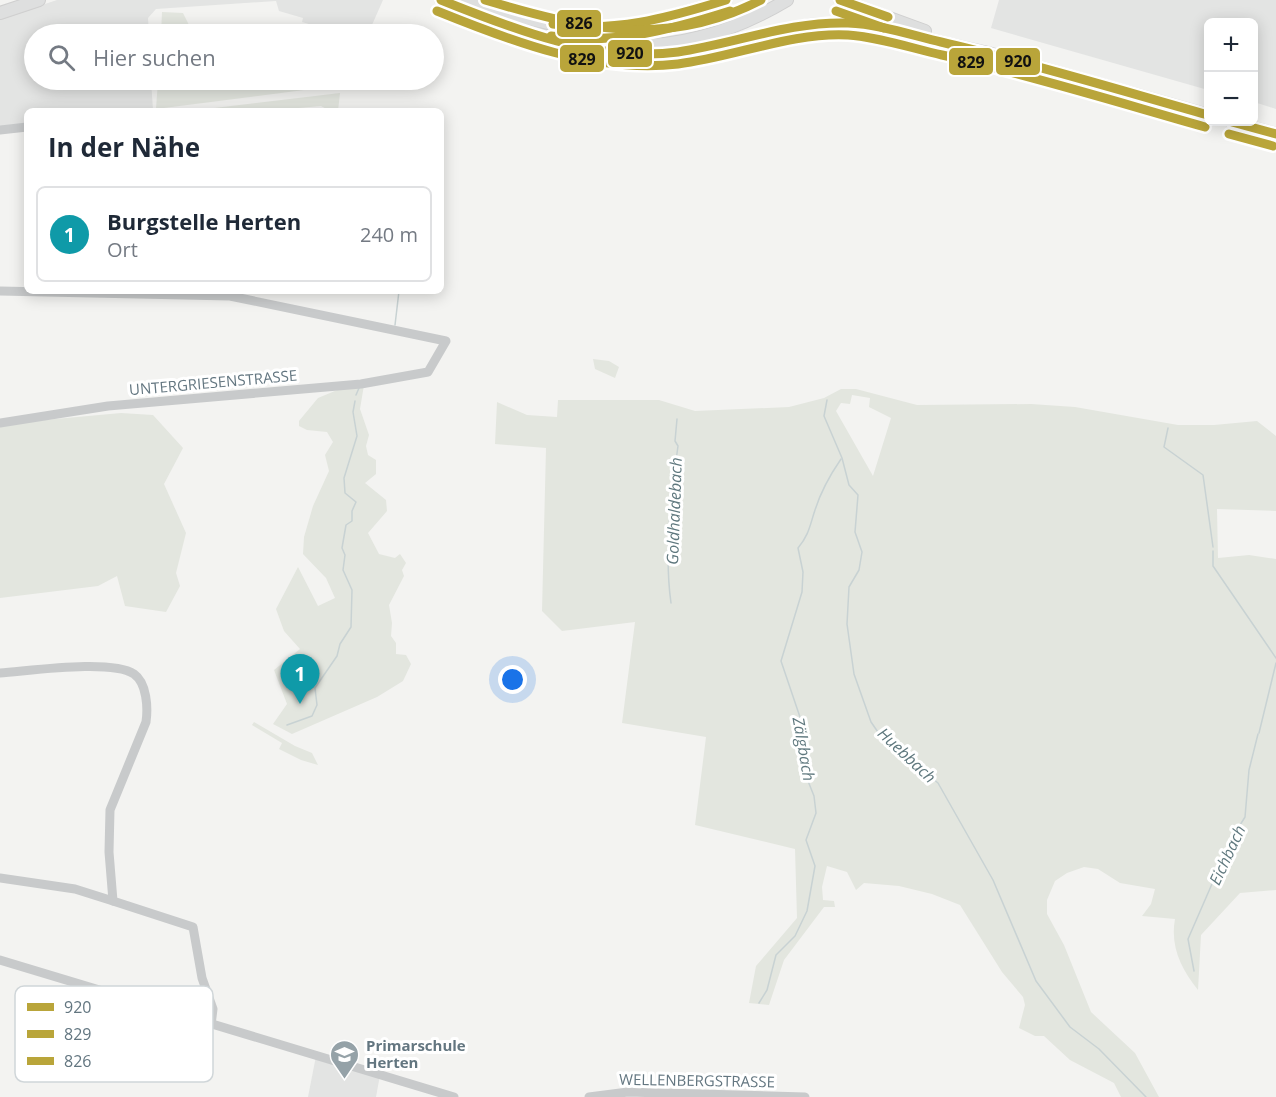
<!DOCTYPE html>
<html lang="de">
<meta charset="utf-8">
<style>
body{margin:0;font-family:"Open Sans",sans-serif;background:#f2f2f3;color:#1f2937}
.controls{position:absolute;right:18px;top:18px;display:grid;overflow:hidden;border-radius:9px;box-shadow:0 3px 15px #0003}
.controls button{width:54px;height:54px;display:grid;place-items:center;padding:0;border:0;border-bottom:2px solid #e0e1e3;background:#fff;color:#1f2937;font:30px sans-serif}
.you{position:absolute;left:513px;top:680px;width:21px;height:21px;margin:-15px;border:4px solid #fff;border-radius:50%;background:#1a73e8;box-shadow:0 0 0 9px #1a73e833}
.badge{display:grid;place-items:center;width:39px;height:39px;border-radius:50%;background:#b45309;color:#fff;font-size:20px;font-weight:700}
.pin{position:absolute;translate:-50% -50px;filter:drop-shadow(0 2px 3px #0008)}
.pin::after{content:'';position:absolute;top:32px;width:21px;height:18px;background:inherit;clip-path:polygon(0 0,100% 0,50% 100%)}
.list{margin:0;padding:0;list-style:none}
h2{display:flex;justify-content:space-between;align-items:center;height:78px;margin:0;padding:0 24px;font-size:26px}
h2 small{font-size:20px;font-weight:400;color:#747a83}
.list li{display:grid;grid-template-columns:39px 1fr auto;gap:18px;align-items:center;box-sizing:border-box;height:96px;margin:0 12px 12px;padding:0 12px;border:2px solid #e0e1e3;border-radius:9px}
.list b{display:block;font-size:22px;white-space:nowrap}
.list p{margin:0;font-size:20px;white-space:nowrap;color:#747a83}
.list em{font-size:20px;font-style:normal;color:#747a83}
.icon{flex:none;width:33px;height:33px;fill:none;stroke:currentColor;stroke-width:2;stroke-linecap:round;stroke-linejoin:round}
.map{position:relative;flex:none;width:1276px;height:1097px;overflow:hidden}
.search{position:absolute;background:#fff;box-shadow:0 3px 15px #0003;left:24px;top:24px;width:420px;height:66px;display:flex;align-items:center;gap:15px;box-sizing:border-box;padding:0 21px;border-radius:33px;color:#747a83;font-size:22px}
.panel{position:absolute;background:#fff;box-shadow:0 3px 15px #0003;left:24px;top:108px;width:420px;height:186px;border-radius:9px}
.map>svg:first-child{display:block}
.built{fill:#e3e4e3}
.green{fill:#e3e6df;fill-rule:evenodd}
.lines{fill:none;stroke-linecap:round;stroke-linejoin:round}
.stream{stroke:#c8d2d3;stroke-width:1.5}
.major-casing{stroke:#cfcfcf;stroke-width:14}
.minor{stroke:#c8cacb;stroke-width:9}
.major{stroke:#dedfdf;stroke-width:12}
.bus-1-casing{stroke:#fff;stroke-width:14}
.bus-2-casing{stroke:#fff;stroke-width:14}
.bus-3-casing{stroke:#fff;stroke-width:14}
.bus-1{stroke:#b9a53a;stroke-width:9}
.bus-2{stroke:#b9a53a;stroke-width:9}
.bus-3{stroke:#b9a53a;stroke-width:9}
.labels{text-anchor:middle;dominant-baseline:central;stroke-width:6;stroke-linejoin:round;paint-order:stroke}
.street-label{font-size:15px;fill:#637680;stroke:#fff}
.poi-label{font-size:15px;font-weight:bold;fill:#637680;stroke:#fff;text-anchor:start}
.water-label{font-size:16px;font-style:italic;fill:#5f787e;stroke:#fff}
.key{fill:#fff;stroke:#d0d6d9;stroke-width:1.5}
.key-label{font-size:16px;fill:#637680}
.line-badge{stroke:#fff;stroke-width:2}
.pale-badge-label{font-size:16px;text-anchor:middle;font-weight:bold;fill:#111}
</style>
<div class="map">
<svg width="1276" height="1097" viewBox="0 0 1276 1097">
<rect width="100%" height="100%" fill="#f3f3f1"/>
<!-- built -->
<g class="built">
<path d="M 57,0 L 383,0 L 368,34 L 327,34 L 329,30 L 302,22 L 303,18 L 279,11 L 276,1 L 156,9 L 148,18 L 149,34 L 34,34 L 34,80 L 151,80 L 153,110 L 27,111 L 27,124 L 0,127 L 0,19 Z"/>
<path d="M 999,0 L 1276,0 L 1276,109 L 1254,102 L 1254,22 L 1208,22 L 1208,90 L 991,28 Z"/>
<path d="M 316,1056 L 380,1075 L 376,1097 L 308,1097 Z"/>
</g>
<!-- green -->
<g class="green">
<path d="M 162,12 L 183,13 L 192,31 L 232,34 L 161,34 Z"/>
<path d="M 158,80 L 338,80 L 335,86 L 156,109 Z"/>
<path d="M 340,93 L 338,111 L 330,111 L 321,106 L 266,111 L 189,111 Z"/>
<path d="M 593,359 L 609,361 L 619,367 L 615,378 L 595,369 Z"/>
<path d="M 364,385 L 360,409 L 369,435 L 366,446 L 368,455 L 376,460 L 376,474 L 365,483 L 386,500 L 387,511 L 368,533 L 379,554 L 395,558 L 400,554 L 406,563 L 402,570 L 404,576 L 389,605 L 392,623 L 391,636 L 396,643 L 396,654 L 406,655 L 411,664 L 403,681 L 377,697 L 292,734 L 273,724 L 287,704 L 274,670 L 300,649 L 284,631 L 276,609 L 298,567 L 318,606 L 335,598 L 326,578 L 303,554 L 304,537 L 313,506 L 329,471 L 325,455 L 333,442 L 327,432 L 307,430 L 299,426 L 299,421 L 318,398 L 342,388 Z"/>
<path d="M 841,389 L 856,389 L 917,405 L 1031,404 L 1075,407 L 1178,425 L 1214,425 L 1257,421 L 1276,436 L 1276,511 L 1217,509 L 1218,558 L 1249,555 L 1276,559 L 1276,890 L 1240,893 L 1201,935 L 1198,990 C 1181,969 1170,946 1175,919 L 1142,916 L 1151,904 L 1155,889 L 1120,883 L 1098,869 L 1084,867 L 1067,873 L 1055,881 L 1047,900 L 1047,914 L 1064,945 L 1091,1012 L 1135,1053 L 1159,1097 L 1121,1097 L 1114,1083 L 1070,1060 L 1044,1036 L 1035,1036 L 1019,1028 L 1025,1005 L 1023,997 L 1002,972 L 960,905 L 932,894 L 899,886 L 864,883 L 856,890 L 847,872 L 827,866 L 822,887 L 823,900 L 834,901 L 835,907 L 824,907 L 784,960 L 769,1005 L 749,1003 L 756,966 L 797,918 L 795,849 L 695,825 L 706,737 L 622,723 L 635,622 L 562,631 L 542,611 L 546,448 L 495,444 L 497,402 L 527,415 L 557,417 L 558,400 L 659,400 L 695,411 L 789,407 L 824,398 ZM 852,395 L 870,398 L 869,407 L 891,418 L 873,476 L 836,411 L 841,403 L 850,404 Z"/>
<path d="M 121,413 L 153,415 L 183,448 L 164,484 L 186,533 L 176,573 L 180,586 L 166,612 L 125,606 L 117,576 L 98,586 L 0,598 L 0,424 Z"/>
<path d="M 254,722 L 295,746 L 312,753 L 318,765 L 301,760 L 279,749 L 282,743 L 252,725 Z"/>
</g>
<g class="lines">
<!-- stream -->
<g class="stream">
<path d="M 395,325 L 399,291"/>
<path d="M 356,395 L 359,388"/>
<path d="M 827,400 L 824,416 L 842,458 L 849,485 L 858,495 L 855,532 L 862,552 L 859,570 L 849,587 L 847,624 L 854,674 L 871,722 L 880,735 L 938,783 L 993,880 L 1036,981 L 1070,1027 L 1099,1049 L 1146,1097"/>
<path d="M 1168,428 L 1164,447 L 1203,475 L 1213,547"/>
<path d="M 1213,551 L 1213,566 L 1276,658"/>
<path d="M 671,603 C 664,554 671,495 678,446 L 675,441 L 677,419"/>
<path d="M 287,725 L 312,716 L 317,705 L 315,688 L 337,656 L 340,644 L 351,627 L 352,590 L 343,570 L 345,555 L 342,548 L 346,525 L 352,521 L 352,511 L 356,502 L 345,493 L 344,478 L 357,436 L 353,412 L 355,401"/>
<path d="M 1259,733 L 1276,663"/>
<path d="M 1194,971 L 1188,939 L 1232,838 L 1245,817 L 1249,770 L 1258,734"/>
<path d="M 759,1003 L 767,990 L 776,955 L 795,936 L 807,911 L 815,866 L 806,840 L 816,813 L 814,796 L 806,776 L 802,723 L 781,661 L 802,592 L 803,572 L 798,548 C 809,535 810,525 815,510 C 821,491 830,475 841,459"/>
</g>
<defs>
<g id="major">
<path d="M 441,0 L 493,21 L 571,43 L 627,54 L 677,52 L 810,25 L 848,23 L 870,26 L 988,53 L 1208,115"/>
<path d="M 840,0 L 925,31"/>
<path d="M 455,1 C 490,7 524,20 559,25 C 618,35 671,17 726,0"/>
<path d="M 0,13 L 39,0"/>
<path d="M 603,43 C 667,53 732,33 787,0"/>
<path d="M 1232,122 L 1276,134"/>
</g>
</defs>
<!-- major casing -->
<use href="#major" class="major-casing"/>
<!-- minor -->
<g class="minor">
<path d="M 0,130 L 27,127"/>
<path d="M 0,291 L 230,296 L 446,341 L 428,372 L 361,384 L 108,406 L 0,423"/>
<path d="M 0,673 C 30,671 111,659 134,674 C 147,683 148,708 146,722 L 110,810 L 109,852 L 113,901 L 193,927 L 202,978 L 213,1009 L 211,1025"/>
<path d="M 0,878 L 75,889 L 113,901"/>
<path d="M 0,960 L 454,1097"/>
<path d="M 589,1097 L 628,1092 L 805,1097"/>
</g>
<!-- major -->
<use href="#major" class="major"/>
<defs>
<g id="bus-1">
<path d="M 441,0 C 513,29 599,63 678,52 C 734,44 790,21 848,23 C 879,24 911,35 941,42 C 1031,63 1119,90 1208,115"/>
<path d="M 840,0 L 888,17"/>
<path d="M 553,24 C 614,33 668,18 726,0"/>
<path d="M 1232,122 L 1276,134"/>
</g>
<g id="bus-2">
<path d="M 437,11 C 511,41 596,74 678,64 C 735,57 791,32 848,35 C 879,37 911,48 942,55 C 1030,75 1117,102 1205,127"/>
<path d="M 836,11 L 884,28"/>
<path d="M 551,36 C 614,45 670,30 730,11"/>
<path d="M 1229,134 L 1273,146"/>
</g>
<path id="bus-3" d="M 485,0 C 583,29 666,49 761,0"/>
</defs>
<!-- bus-1 casing -->
<use href="#bus-1" class="bus-1-casing"/>
<!-- bus-2 casing -->
<use href="#bus-2" class="bus-2-casing"/>
<!-- bus-3 casing -->
<use href="#bus-3" class="bus-3-casing"/>
<!-- bus-1 -->
<use href="#bus-1" class="bus-1"/>
<!-- bus-2 -->
<use href="#bus-2" class="bus-2"/>
<!-- bus-3 -->
<use href="#bus-3" class="bus-3"/>
</g>
<!-- icons -->
<defs>
<symbol id="school-pin" viewBox="-11 -11 22 30"><path d="M0 17L-7.5 6A9.5 9.5 0 1 1 7.5 6Z" fill="#95a2a8" stroke="#fff"/><path d="M0-5L7-2L0 1L-7-2ZM-4 1L0 2.5L4 1V4Q0 6-4 4Z" fill="#fff"/></symbol>
</defs>
<g fill-rule="evenodd">
<use href="#school-pin" x="328" y="1038" width="33" height="45"/>
</g>
<g class="labels">
<!-- street labels -->
<g class="street-label">
<text transform="translate(213 382) rotate(-5)">UNTERGRIESENSTRASSE</text>
<text transform="translate(697 1080) rotate(1)">WELLENBERGSTRASSE</text>
</g>
<!-- poi labels -->
<g class="poi-label">
<text x="366" y="1045">Primarschule<tspan x="366" dy="17">Herten</tspan></text>
</g>
<!-- water labels -->
<g class="water-label">
<text transform="translate(674 511) rotate(-88)">Goldhaldebach</text>
<text transform="translate(804 749) rotate(80)">Zälgbach</text>
<text transform="translate(907 755) rotate(43)">Huebbach</text>
<text transform="translate(1227 855) rotate(-65)">Eichbach</text>
</g>
</g>
<!-- legend -->
<rect x="15" y="986" width="198" height="96" rx="9" class="key"/>
<rect x="27" y="1003" width="27" height="8" fill="#b9a53a"/>
<rect x="27" y="1030" width="27" height="8" fill="#b9a53a"/>
<rect x="27" y="1057" width="27" height="8" fill="#b9a53a"/>
<g class="key-label">
<text x="64" y="1013">920</text>
<text x="64" y="1040">829</text>
<text x="64" y="1067">826</text>
</g>
<g class="line-badge">
<rect x="556" y="9" width="46" height="29" rx="6" fill="#b9a53a"/>
<rect x="607" y="39" width="46" height="29" rx="6" fill="#b9a53a"/>
<rect x="559" y="44" width="46" height="29" rx="6" fill="#b9a53a"/>
<rect x="995" y="47" width="46" height="29" rx="6" fill="#b9a53a"/>
<rect x="948" y="47" width="46" height="29" rx="6" fill="#b9a53a"/>
</g>
<g class="pale-badge-label">
<text x="579" y="29">826</text>
<text x="630" y="59">920</text>
<text x="582" y="65">829</text>
<text x="1018" y="67">920</text>
<text x="971" y="68">829</text>
</g>
</svg>
<div class="controls">
<button>+</button>
<button>−</button>
</div>
<div class="you"></div>
<div class="pin badge" style="left:300px;top:704px;background:#0f9aa8">1</div>
<div class="search"><svg class="icon" aria-label="search" viewBox="0 0 24 24"><circle cx="10" cy="10" r="6"/><path d="M15 15l6 6"/></svg>Hier suchen</div>
<section class="panel">
<h2>In der Nähe<small></small></h2>
<ul class="list">
<li><span class="badge" style="background:#0f9aa8">1</span><div><b>Burgstelle Herten</b><p>Ort</p></div><em>240 m</em></li>
</ul>
</section>
</div>
